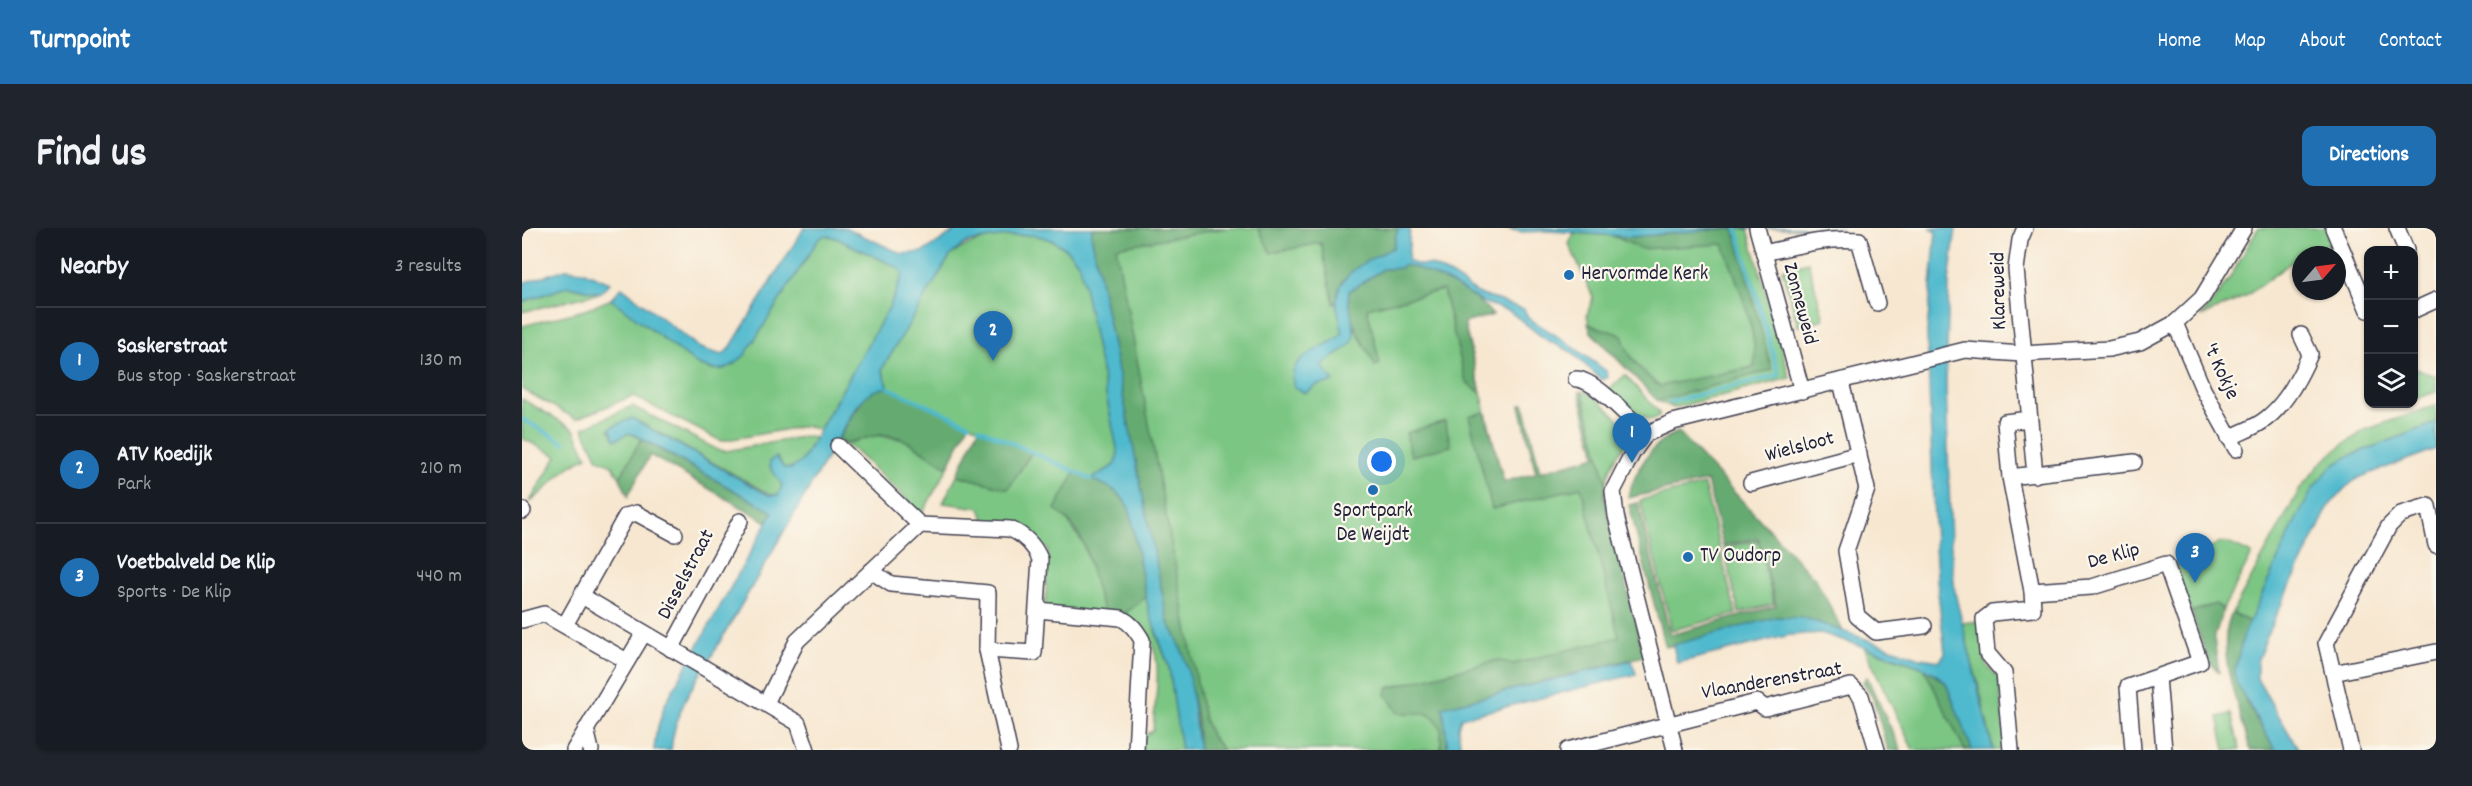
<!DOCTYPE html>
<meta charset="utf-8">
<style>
body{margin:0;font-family:Dekko,sans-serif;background:#20242c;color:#f1f3f6}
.controls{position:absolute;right:18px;top:18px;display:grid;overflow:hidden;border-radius:12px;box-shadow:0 2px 4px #0004}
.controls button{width:54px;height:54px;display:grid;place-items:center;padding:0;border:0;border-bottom:2px solid #363941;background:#171b24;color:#f1f3f6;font:30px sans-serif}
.compass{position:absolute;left:1770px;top:18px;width:54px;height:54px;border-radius:50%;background:#171b24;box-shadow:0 2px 4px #0004;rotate:62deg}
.you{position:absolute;left:860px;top:234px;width:21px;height:21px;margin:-15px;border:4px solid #fff;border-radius:50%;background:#1a73e8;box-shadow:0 0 0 9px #1a73e833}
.badge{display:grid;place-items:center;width:39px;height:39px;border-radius:50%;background:#1f6fb2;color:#fff;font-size:20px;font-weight:700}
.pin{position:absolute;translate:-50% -50px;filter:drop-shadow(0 2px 3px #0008)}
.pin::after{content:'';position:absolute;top:32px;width:21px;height:18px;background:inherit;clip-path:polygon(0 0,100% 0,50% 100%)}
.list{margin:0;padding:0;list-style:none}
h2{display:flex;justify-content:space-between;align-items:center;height:78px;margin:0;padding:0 24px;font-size:26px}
h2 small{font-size:20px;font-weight:400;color:#9ea1a6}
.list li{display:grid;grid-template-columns:39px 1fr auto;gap:18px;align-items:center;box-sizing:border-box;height:108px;padding:0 24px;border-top:2px solid #363941}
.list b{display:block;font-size:22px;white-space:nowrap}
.list p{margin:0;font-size:20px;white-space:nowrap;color:#9ea1a6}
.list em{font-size:20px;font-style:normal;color:#9ea1a6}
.icon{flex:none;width:33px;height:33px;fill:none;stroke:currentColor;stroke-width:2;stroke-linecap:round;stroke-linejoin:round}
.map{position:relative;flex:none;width:1914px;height:522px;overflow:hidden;border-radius:12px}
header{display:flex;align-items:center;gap:36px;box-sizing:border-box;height:84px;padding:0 30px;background:#1f6fb2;color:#fff}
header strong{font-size:28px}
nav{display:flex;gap:33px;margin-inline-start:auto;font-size:21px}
.intro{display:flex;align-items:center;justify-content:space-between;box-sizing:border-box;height:144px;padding:0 36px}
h1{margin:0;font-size:42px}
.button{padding:15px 27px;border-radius:12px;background:#1f6fb2;color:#fff;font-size:21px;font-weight:700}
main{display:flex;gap:36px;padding:0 36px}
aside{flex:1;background:#171b24;border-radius:12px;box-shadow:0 2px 4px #0004}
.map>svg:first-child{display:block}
.green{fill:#7cc683;stroke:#4f745f;stroke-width:1.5}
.forest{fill:#65ab71;stroke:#446656;stroke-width:1.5}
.water{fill:#50b9cd;stroke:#396e84;stroke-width:1.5}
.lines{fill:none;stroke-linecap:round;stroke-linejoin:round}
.stream{stroke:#50b9cd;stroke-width:4}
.street-casing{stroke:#424051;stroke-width:18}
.street{stroke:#fff;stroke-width:15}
.poi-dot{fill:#1f6fb2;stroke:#fbf7ec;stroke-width:2}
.labels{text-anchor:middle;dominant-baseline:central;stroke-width:4.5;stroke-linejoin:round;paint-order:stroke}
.poi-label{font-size:21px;fill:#22223b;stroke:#fbf7ec;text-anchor:start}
.street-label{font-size:21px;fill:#22223b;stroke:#fbf7ec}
</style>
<header>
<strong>Turnpoint</strong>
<nav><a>Home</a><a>Map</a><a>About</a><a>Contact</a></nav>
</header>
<div class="intro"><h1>Find us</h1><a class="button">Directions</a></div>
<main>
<aside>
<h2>Nearby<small>3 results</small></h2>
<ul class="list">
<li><span class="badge">1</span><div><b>Saskerstraat</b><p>Bus stop · Saskerstraat</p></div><em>130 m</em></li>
<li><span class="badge">2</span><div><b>ATV Koedijk</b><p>Park</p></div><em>210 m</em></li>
<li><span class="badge">3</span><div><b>Voetbalveld De Klip</b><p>Sports · De Klip</p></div><em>440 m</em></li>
</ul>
</aside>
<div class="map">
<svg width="1914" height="522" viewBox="0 0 1914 522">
<rect width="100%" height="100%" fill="#fbf7ec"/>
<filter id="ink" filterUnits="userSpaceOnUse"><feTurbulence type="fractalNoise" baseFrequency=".0167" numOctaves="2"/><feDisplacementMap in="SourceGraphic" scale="12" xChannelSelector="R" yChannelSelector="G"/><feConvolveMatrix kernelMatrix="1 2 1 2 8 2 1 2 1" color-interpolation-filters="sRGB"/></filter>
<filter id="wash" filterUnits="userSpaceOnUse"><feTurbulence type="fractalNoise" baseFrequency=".008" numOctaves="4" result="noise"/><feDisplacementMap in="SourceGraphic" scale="24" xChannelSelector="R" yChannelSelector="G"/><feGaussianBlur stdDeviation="1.35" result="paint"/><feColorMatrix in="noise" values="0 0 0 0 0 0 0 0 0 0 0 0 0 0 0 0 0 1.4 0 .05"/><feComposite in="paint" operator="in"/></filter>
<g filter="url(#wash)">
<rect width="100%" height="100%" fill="#f7e7d0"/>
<!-- green -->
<g class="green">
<path d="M 571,0 L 876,0 L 875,14 L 882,37 L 929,55 L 942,95 L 981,254 L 1077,228 L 1060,163 C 1079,169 1097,193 1112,207 C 1064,255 1089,289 1100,344 C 1105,373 1107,403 1110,432 L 922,479 L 926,522 L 677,522 C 675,508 676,493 673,480 C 668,455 660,416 646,395 Z"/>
<path d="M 1736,0 L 1809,0 L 1814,13 L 1779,27 L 1724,68 L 1678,89 C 1702,64 1719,30 1736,0 Z"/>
<path d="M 1195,1 L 1226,1 L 1268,150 L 1152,180 L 1136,173 L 1069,104 L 1065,87 L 1071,69 L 1047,16 L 1052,5 L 1109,9 Z"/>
<path d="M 303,7 L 314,10 L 377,40 L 381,46 L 368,78 L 297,202 L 284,198 L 199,213 L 111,168 L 54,191 L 0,161 L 0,98 L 63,82 L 89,71 L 176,137 L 191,142 L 296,12 Z"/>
<path d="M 515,7 C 534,13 547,21 558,38 L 596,225 L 593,237 L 569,251 L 554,244 L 543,289 L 561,315 L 583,385 L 523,381 L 526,322 L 501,298 L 464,297 L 458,280 L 421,275 L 435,247 L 486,260 L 510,224 L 367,160 L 360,141 L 368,125 L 428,28 C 456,7 482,8 515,7 Z"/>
<path d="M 1286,34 L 1302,91 L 1276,98 L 1260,41 Z"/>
<path d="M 47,58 L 78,65 L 0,84 L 0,74 Z"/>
<path d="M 1892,140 L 1914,148 L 1914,164 L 1892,172 Z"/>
<path d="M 1103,147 L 1137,184 L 1137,189 L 1128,192 L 1120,188 L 1118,190 L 1086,163 Z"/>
<path d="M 0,171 L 52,201 L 65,229 C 38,241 30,258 7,275 L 35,228 L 0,210 Z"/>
<path d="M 1914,177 L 1914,195 L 1827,228 L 1773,294 L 1728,394 L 1710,385 L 1778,261 L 1798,236 L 1815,221 L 1843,202 Z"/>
<path d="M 110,178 L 196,222 L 204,223 L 285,208 L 293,210 L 280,233 L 273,240 L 262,240 L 256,230 L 248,239 L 260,257 L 258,265 L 251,268 L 110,190 L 87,202 L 108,205 L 119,211 L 98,250 L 90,237 L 76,231 L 61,200 Z"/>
<path d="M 353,207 L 385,212 L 426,239 L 400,286 L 332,222 L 315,213 L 327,215 Z"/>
<path d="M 1182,257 L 1214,386 L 1150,402 L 1118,272 Z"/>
<path d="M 1236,312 L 1252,376 L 1217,385 L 1202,320 Z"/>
<path d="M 1696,315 L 1706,315 L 1730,326 L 1701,381 L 1693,376 L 1669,384 L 1653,337 L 1680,326 Z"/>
<path d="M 624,369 L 634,406 L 647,439 L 659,522 L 618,522 C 617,512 623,507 631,502 C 633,469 644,426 621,400 C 616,394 608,391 601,387 Z"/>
<path d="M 1460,393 L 1464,437 L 1477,450 L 1484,522 L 1471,522 L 1458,463 L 1439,395 Z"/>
<path d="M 1342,419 L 1402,440 L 1443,522 L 1391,522 Z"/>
<path d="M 1709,486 L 1718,522 L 1703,522 L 1696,489 Z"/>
</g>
<!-- forest -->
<g class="forest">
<path d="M 571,0 L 704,0 L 594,19 L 682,491 L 690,509 L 701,522 L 677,522 C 675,508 676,493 673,480 C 668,455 660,416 646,395 L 569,6 Z"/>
<path d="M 736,0 L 876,0 L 871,20 L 844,34 L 821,52 L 814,75 L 812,76 L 799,15 L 749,25 Z"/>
<path d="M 1195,1 L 1212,1 L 1250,142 L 1136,173 L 1069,104 L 1066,96 L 1100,107 C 1107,132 1118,141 1137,158 L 1232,139 C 1238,106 1212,47 1201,16 L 1120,21 L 1091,8 L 1110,9 Z"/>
<path d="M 882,37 C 914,44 949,62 971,87 L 942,95 L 959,165 L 944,154 L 921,62 L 845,80 L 858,136 L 853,138 C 843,113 821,91 827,63 L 861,41 L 878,40 Z"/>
<path d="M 358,160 L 367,160 L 447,196 L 426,239 C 404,228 387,208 362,207 C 346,206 330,219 315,213 L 344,166 Z"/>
<path d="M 1060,163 L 1084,253 L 1082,270 L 1122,428 L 922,479 L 926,522 L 919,522 L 919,501 L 913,490 L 903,485 L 876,485 L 864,466 L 866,460 L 976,432 L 991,436 L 1097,409 L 1059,259 L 970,281 L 947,188 L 963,184 L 982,254 L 1014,245 L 998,177 L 1002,176 L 1018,244 L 1074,228 L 1057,164 Z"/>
<path d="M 923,193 L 929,218 L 889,228 L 884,205 Z"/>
<path d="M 457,200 L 510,224 L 486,261 L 435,247 Z"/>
<path d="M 1156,204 L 1294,352 L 1321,403 L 1283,390 L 1143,419 L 1107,277 L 1116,275 L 1148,407 L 1254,378 L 1236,310 L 1201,318 L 1185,253 L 1106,270 C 1113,243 1128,215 1156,204 Z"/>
<path d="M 119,211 L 251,284 L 245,294 L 128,227 L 106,268 L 98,250 Z"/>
<path d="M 554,243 C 577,255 597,258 608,283 L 624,369 L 601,387 L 583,385 C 564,346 574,311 533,281 Z"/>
<path d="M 1693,376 L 1701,381 L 1692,411 L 1697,444 L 1687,434 L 1669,384 Z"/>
<path d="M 1710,385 L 1728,394 L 1722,406 L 1723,472 L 1753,522 L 1728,522 C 1719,484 1691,421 1710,385 Z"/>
<path d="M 1402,440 L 1424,455 L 1450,522 L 1443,522 Z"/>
<path d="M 1345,449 L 1379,522 L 1366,522 L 1351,470 L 1341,454 Z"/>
</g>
<!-- water -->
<g class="water">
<path d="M 282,0 L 324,0 L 380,26 L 401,24 L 437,0 L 571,0 L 569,6 L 646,395 C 673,436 669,476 677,522 L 659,522 L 647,439 L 627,384 L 608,283 C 599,262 589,260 569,251 L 593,237 L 596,225 L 558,38 C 537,4 507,4 471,10 C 462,11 451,12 443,16 C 438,19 433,24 428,28 L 360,141 L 367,160 C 350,160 343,168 333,181 L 188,431 C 169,459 152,487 149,522 L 132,522 L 134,505 L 143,476 L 251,284 L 115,208 L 107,205 L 93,212 L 88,200 L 110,190 L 246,267 L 256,267 L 260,257 L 248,239 L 248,233 L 254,229 L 262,240 L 269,241 L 280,233 L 368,78 L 381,46 L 377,40 L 314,10 L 303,7 L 296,12 L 223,127 C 206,143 198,145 176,137 L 89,71 L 100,59 L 178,120 L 200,127 L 208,120 Z"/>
<path d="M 876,0 L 888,0 L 886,33 L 897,37 L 909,37 L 930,48 L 957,66 L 1002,81 L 1006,90 L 1046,115 L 1084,143 L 1086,149 L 1080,152 L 1049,124 L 1023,111 L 987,83 L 960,74 L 929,55 L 895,40 L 882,37 L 878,40 L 861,41 L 827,63 C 824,77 837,105 830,114 C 822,123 809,131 799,137 L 812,154 L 795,157 L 783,165 L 772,159 C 762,126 802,123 820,106 C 820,96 816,87 815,78 C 811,46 848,31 871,20 Z"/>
<path d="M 982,0 L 1321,0 L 1195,1 L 1109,9 L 1030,3 L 999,4 Z"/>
<path d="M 1409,0 L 1434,0 L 1427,54 L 1424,157 L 1429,318 L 1433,365 L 1471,522 L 1450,522 L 1424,455 L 1411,444 L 1385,433 L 1299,405 L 1268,407 L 1155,435 L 1151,417 L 1255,389 L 1283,390 L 1398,430 L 1418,433 L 1423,425 L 1416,364 L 1413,319 L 1405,104 L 1414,3 Z"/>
<path d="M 44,41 L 60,43 L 88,55 L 78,65 L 47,58 L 0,74 L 0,55 Z"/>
<path d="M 1914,195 L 1914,221 L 1836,250 L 1823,260 L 1807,278 L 1748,400 L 1735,434 L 1735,451 L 1777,522 L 1753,522 L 1714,454 L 1713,441 L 1722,406 L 1773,294 L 1792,259 L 1810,238 L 1827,228 Z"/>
<path d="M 1110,432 L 1114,446 L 939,490 L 936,499 L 939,522 L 926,522 L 921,479 Z"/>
</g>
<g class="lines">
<!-- stream -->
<g class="stream">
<path d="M 367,160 L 447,196"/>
<path d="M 1148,174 L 1257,147 L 1215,1"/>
<path d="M 0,191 L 43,215"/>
<path d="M 457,200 L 569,251"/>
</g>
</g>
</g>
<g filter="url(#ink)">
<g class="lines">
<defs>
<g id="street">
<path d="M 1235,0 L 1280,163"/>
<path d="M 1503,0 L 1498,12 L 1494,41 L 1513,247"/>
<path d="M 1811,0 L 1846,82"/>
<path d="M 1875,0 L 1884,22"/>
<path d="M 1242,25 C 1274,18 1304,9 1337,12 L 1355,75"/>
<path d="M 1892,82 L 1914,72"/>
<path d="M 1653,95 L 1681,161 L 1714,221"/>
<path d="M 1054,151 C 1073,151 1109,192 1124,206"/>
<path d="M 1319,154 L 1345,261 L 1324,323 L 1335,388 L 1354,404 L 1402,398"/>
<path d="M 1707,210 C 1719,204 1735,199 1745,190 C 1765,174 1778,149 1788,126 L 1779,107"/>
<path d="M 316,218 L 398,297"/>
<path d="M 1488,249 L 1612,234"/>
<path d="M 1229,255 L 1337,226"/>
<path d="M 0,282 L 1,283"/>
<path d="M 349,343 L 369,356 L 466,365 L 465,422 L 487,522"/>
<path d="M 1510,363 L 1570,359 L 1644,336 L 1678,434 L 1606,459 L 1611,522"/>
<path d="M 60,368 L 276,495 L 285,522"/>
<path d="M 516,382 L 599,390 C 609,395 614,402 620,412 L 614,522"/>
<path d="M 0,392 L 22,386 L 105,433"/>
<path d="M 43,397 L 104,288 L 114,285 L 153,306"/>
<path d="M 149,421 L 218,293"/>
<path d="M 1811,445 L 1914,424"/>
<path d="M 1636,449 L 1642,522"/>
<path d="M 244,475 L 275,413 L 398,297 L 488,301 C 502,307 512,317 518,331 L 512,425 L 465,422"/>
<path d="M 64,501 L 69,522"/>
<path d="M 52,522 L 122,405"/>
<path d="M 1046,522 L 1235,474 L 1243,480 L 1329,458 L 1339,468 L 1355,522"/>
<path d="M 1153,522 L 1094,288 L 1091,263 L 1111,224 L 1124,206 L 1151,194 L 1443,122 L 1500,126 L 1587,121 L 1618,114 L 1653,95 L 1680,70 L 1722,0"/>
<path d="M 1489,522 L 1482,445 L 1465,425 L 1462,391 L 1470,385 L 1511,381 L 1510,363 L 1488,249 L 1483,194 L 1507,191"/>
<path d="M 1829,522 L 1804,415 L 1867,298 L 1879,286 L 1906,278 L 1914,317"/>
</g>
</defs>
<!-- street casing -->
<use href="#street" class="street-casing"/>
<!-- street -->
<use href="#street" class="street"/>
</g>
</g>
<!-- markers -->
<g class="poi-dot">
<circle cx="1047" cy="47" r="6"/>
<circle cx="851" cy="262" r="6"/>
<circle cx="1166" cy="329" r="6"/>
</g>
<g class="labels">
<!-- poi labels -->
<g class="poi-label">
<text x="1059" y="47">Hervormde Kerk</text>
<text x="851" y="284" text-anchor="middle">Sportpark<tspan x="851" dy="24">De Weijdt</tspan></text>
<text x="1178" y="329">TV Oudorp</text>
</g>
<!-- street labels -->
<g class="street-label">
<text transform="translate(1478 63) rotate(-91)">Klareweid</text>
<text transform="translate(1277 76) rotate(75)">Zonneweid</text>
<text transform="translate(1698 144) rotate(65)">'t Kokje</text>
<text transform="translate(1278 220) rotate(-15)">Wielsloot</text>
<text transform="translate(1592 329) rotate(-15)">De Klip</text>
<text transform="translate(165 347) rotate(-62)">Disselstraat</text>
<text transform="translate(1250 454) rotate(-10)">Vlaanderenstraat</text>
</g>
</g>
</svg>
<div class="controls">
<button>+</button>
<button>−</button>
<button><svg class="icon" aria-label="layers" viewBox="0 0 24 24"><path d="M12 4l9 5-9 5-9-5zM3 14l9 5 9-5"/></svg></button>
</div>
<svg class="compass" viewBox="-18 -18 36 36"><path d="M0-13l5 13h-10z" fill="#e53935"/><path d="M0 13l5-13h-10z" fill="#9ea1a6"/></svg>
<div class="you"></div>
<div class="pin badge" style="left:1110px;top:235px">1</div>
<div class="pin badge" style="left:471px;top:133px">2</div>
<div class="pin badge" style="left:1673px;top:355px">3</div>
</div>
</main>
